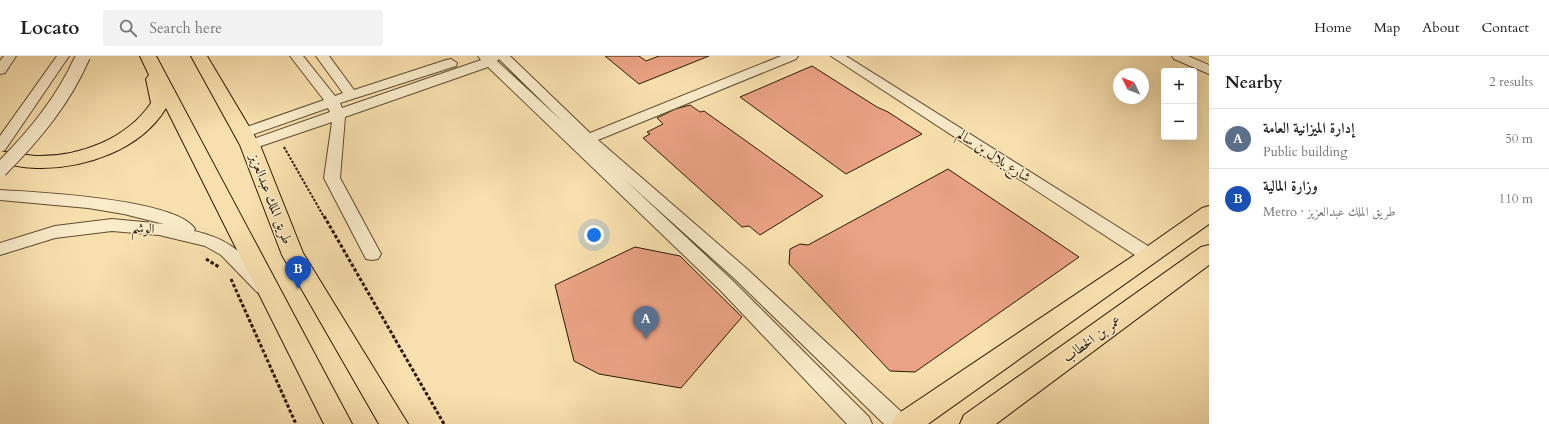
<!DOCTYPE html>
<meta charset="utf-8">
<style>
body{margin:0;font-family:Cardo,Amiri,serif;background:#f2f2f2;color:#202124}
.controls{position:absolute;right:12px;top:12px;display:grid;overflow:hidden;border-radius:4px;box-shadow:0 4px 16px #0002}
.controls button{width:36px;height:36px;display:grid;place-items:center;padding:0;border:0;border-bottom:1px solid #e0e0e0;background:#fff;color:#202124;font:20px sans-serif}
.compass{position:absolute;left:1113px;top:12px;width:36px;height:36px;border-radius:50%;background:#fff;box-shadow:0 4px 16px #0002;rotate:313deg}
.you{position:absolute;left:594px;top:179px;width:14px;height:14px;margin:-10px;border:3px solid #fff;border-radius:50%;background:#1a73e8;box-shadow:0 0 0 6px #1a73e833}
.badge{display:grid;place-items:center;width:26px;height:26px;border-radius:50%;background:#8f2418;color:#fff;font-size:13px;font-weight:700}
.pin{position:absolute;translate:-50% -33px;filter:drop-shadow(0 1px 2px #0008)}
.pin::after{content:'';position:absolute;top:21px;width:14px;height:12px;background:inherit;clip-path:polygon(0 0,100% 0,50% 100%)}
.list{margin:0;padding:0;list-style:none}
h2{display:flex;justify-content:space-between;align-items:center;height:52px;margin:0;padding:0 16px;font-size:17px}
h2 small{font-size:13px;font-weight:400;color:#757577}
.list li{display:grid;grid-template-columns:26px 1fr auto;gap:12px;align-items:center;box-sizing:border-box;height:60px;padding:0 16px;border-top:1px solid #e0e0e0}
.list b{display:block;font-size:15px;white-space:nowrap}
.list p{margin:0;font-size:13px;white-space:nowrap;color:#757577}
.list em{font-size:13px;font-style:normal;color:#757577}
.icon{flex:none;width:22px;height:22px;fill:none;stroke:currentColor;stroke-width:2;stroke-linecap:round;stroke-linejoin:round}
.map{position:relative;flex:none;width:1209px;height:368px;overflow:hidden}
header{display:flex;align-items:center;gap:24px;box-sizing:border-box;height:56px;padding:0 20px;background:#fff;border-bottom:1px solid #e0e0e0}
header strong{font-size:19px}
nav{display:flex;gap:22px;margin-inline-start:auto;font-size:14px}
.search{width:280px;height:36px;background:#f2f2f2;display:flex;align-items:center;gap:10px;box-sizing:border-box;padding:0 14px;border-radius:4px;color:#757577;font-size:15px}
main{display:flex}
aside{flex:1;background:#fff}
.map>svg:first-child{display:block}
.building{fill:#e9a283;stroke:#2b1904}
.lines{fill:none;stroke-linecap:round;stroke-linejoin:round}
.minor-casing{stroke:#5e4b2e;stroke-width:2}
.major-casing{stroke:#2b1904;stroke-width:2}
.path-far1{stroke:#2b1904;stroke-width:2;stroke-dasharray:2.5 1.5;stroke-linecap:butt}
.path{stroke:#2b1904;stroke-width:3;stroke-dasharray:3.5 2;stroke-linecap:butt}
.minor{fill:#faebca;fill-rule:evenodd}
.major{fill:#f8e0ae;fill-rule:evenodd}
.minor-bridge-casing{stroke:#5e4b2e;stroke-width:16;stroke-linecap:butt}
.minor-bridge{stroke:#faebca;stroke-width:14}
.labels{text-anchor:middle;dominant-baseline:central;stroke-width:3;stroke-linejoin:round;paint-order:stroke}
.street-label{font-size:14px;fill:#2b1904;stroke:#faebca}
</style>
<header>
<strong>Locato</strong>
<div class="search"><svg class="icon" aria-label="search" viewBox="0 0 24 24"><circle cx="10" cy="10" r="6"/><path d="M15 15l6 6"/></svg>Search here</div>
<nav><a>Home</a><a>Map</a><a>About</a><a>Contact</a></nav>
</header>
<main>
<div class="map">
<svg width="1209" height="368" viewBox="0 0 1209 368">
<rect width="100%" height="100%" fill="#f8e0ae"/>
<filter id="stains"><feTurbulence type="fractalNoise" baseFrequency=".005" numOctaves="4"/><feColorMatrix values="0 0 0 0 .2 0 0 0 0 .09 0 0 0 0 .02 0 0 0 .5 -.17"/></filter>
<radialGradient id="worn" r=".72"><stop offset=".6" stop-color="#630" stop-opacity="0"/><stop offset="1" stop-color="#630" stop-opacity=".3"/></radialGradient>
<!-- building -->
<g class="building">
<path d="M 605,0 L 639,0 L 646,5 L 659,0 L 709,0 L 639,28 Z"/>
<path d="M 812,10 L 877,51 L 888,56 L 922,78 L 846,118 L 740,41 Z"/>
<path d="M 690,49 L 700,56 L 704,55 L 823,140 L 760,179 L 749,170 L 742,171 L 643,82 L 650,78 L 647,76 L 663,68 L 657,62 L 675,53 Z"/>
<path d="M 948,113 L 1079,201 L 915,316 L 890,315 L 789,208 L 790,193 L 800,188 L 808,189 Z"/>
<path d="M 635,191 L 680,200 L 742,261 L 681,332 L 599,318 L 574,305 L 555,229 Z"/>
</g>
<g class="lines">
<defs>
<g id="minor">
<path d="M 4,0 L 16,0 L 5,17 L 0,18 L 0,5 Z"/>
<path d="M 57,0 L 69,0 L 5,94 L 0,96 L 0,80 Z"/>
<path d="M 290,0 L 303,0 L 335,40 L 343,37 L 316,0 L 329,0 L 354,34 L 446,4 L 451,3 L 457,7 L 456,10 L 340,47 L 342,52 L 481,4 L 478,0 L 510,0 L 590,77 L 781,0 L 798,0 L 796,3 L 598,84 L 747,213 L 907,361 L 910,368 L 884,368 L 735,223 L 624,123 L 732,224 L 869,361 L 872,368 L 847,368 L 720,234 L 488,11 L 345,61 L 340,122 L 381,198 L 378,203 L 372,204 L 366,203 L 324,122 L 332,66 L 255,92 L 245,92 L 243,89 L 245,86 L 330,56 L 328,52 L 248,80 L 238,80 L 236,77 L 238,74 L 324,44 ZM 499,3 L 563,66 L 497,5 Z"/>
<path d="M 831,0 L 846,0 L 1156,195 L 1159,200 L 1156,205 L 1150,206 L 1144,205 Z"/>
<path d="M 1172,0 L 1188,0 L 1209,9 L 1209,18 L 1174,3 Z"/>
<path d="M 0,134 C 36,136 178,143 195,173 L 194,175 C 234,184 242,199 269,226 L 272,231 L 269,236 L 263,238 L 257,236 L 221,199 L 205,190 L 159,179 L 112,175 L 55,182 L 0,199 L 0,187 L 55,170 L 112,163 L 164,168 L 124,158 L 88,152 L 0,144 Z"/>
</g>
<g id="major">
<path d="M 140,0 L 156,0 L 352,368 L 324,368 L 166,52 C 141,94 84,113 37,112 C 25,112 12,109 0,107 L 0,95 C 12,97 24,99 36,100 C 79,101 127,83 151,47 L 146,23 L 149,19 Z"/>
<path d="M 191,0 L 207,0 L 260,89 L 303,197 L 408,368 L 379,368 L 282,199 L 240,89 Z"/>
<path d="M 1209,150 L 1209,168 L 928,368 L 892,368 L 896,359 L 1142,194 L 1202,152 Z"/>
<path d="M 1209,189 L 1209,209 L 996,368 L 960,368 L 964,359 L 1201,191 Z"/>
</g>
</defs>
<!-- minor casing -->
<use href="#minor" class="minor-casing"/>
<!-- major casing -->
<use href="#major" class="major-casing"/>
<!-- path-far1 -->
<path class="path-far1" d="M 284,91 L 324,161"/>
<!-- path -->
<g class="path">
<path d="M 324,160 L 444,368"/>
<path d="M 206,203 L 219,211"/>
<path d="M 231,223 L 296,368"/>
</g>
<!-- minor -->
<use href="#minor" class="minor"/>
<!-- major -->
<use href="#major" class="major"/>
<defs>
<path id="minor-bridge" d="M 0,114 C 34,80 64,44 83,0"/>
</defs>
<!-- minor-bridge casing -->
<use href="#minor-bridge" class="minor-bridge-casing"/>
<!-- minor-bridge -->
<use href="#minor-bridge" class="minor-bridge"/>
</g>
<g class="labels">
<!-- street labels -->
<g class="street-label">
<text transform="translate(994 100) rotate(33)">شارع بلال بن سالم</text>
<text transform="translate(271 143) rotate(69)">طريق الملك عبدالعزيز</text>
<text transform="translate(143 172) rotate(5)">الوشم</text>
<text transform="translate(1092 283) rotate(-36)">عمر بن الخطاب</text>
</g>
</g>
<rect width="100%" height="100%" filter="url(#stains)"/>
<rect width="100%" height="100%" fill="url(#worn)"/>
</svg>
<div class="controls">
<button>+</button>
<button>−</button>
</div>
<svg class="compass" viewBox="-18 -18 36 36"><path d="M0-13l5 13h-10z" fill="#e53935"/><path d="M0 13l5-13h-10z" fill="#757577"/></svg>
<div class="you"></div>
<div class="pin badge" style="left:646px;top:283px;background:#5c6f8a">A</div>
<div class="pin badge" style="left:298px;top:233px;background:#1a4fb4">B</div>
</div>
<aside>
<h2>Nearby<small>2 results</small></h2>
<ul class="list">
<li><span class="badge" style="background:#5c6f8a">A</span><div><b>إدارة الميزانية العامة</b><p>Public building</p></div><em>50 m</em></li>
<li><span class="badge" style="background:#1a4fb4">B</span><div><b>وزارة المالية</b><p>Metro · طريق الملك عبدالعزيز</p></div><em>110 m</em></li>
</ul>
</aside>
</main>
